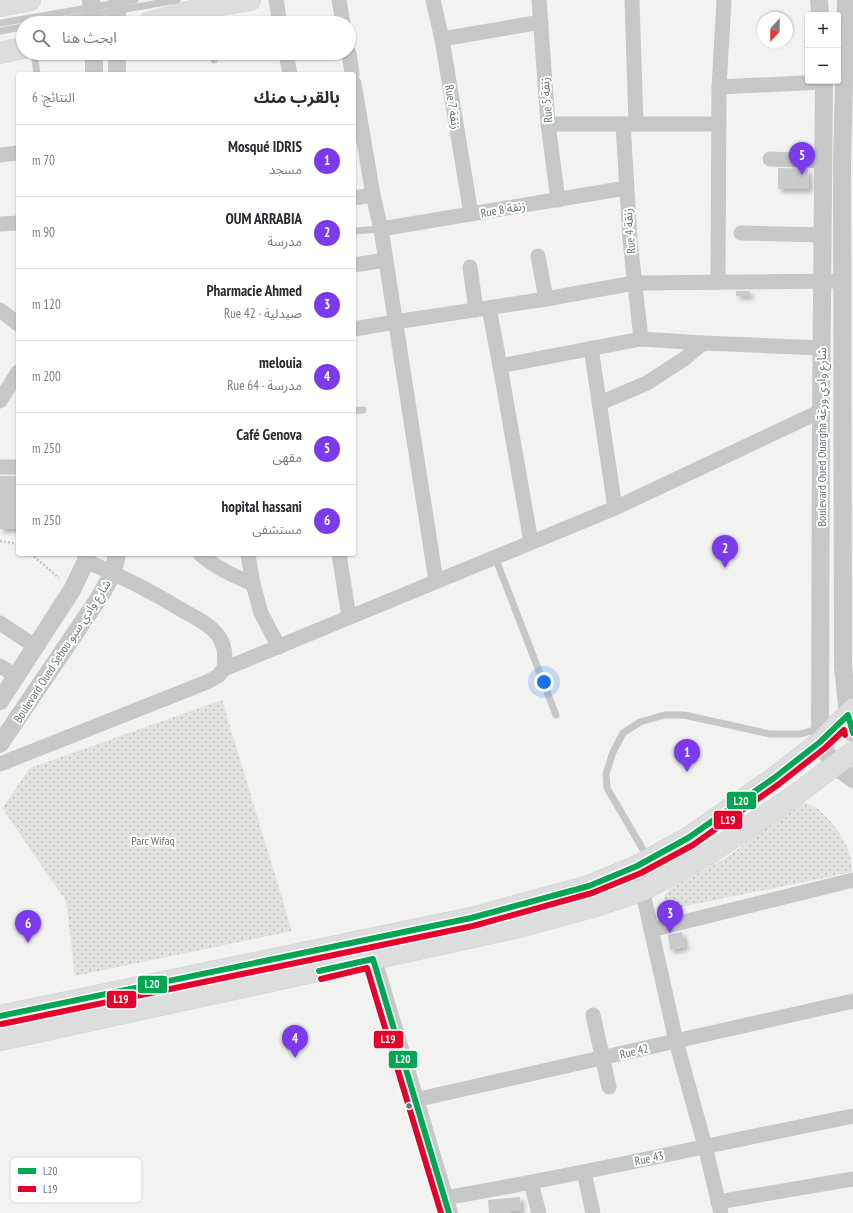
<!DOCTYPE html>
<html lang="ar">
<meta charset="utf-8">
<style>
body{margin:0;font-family:"PT Sans Narrow","Noto Sans Arabic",sans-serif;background:#f2f2f3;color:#2b2b33;direction:rtl}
.controls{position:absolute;right:12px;top:12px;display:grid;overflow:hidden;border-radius:4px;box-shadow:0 1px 3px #0004}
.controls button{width:36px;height:36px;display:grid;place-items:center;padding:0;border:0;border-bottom:1px solid #e1e1e2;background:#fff;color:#2b2b33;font:20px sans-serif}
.compass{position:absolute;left:757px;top:12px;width:36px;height:36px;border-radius:50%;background:#fff;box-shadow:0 1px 3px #0004;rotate:202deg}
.you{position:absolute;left:544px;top:682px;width:14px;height:14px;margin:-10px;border:3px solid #fff;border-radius:50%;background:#1a73e8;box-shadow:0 0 0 6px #1a73e833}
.badge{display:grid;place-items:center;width:26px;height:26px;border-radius:50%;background:#7c3aed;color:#fff;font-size:13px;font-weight:700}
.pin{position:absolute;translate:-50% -33px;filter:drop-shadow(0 1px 2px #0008)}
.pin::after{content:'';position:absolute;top:21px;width:14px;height:12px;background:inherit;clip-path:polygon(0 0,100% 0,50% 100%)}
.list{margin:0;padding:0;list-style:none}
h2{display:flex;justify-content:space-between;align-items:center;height:52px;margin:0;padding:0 16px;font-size:17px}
h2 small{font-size:13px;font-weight:400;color:#7c7c81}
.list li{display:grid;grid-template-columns:26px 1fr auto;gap:12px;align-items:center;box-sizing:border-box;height:72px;padding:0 16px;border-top:1px solid #e1e1e2}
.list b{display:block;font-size:15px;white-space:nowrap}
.list p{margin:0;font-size:13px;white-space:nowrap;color:#7c7c81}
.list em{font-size:13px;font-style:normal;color:#7c7c81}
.icon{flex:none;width:22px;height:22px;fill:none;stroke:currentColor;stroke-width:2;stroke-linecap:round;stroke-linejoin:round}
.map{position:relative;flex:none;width:853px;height:1213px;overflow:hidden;direction:ltr}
.search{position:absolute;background:#fff;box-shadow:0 1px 3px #0004;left:16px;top:16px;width:340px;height:44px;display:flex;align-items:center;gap:10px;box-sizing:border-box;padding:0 14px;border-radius:22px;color:#7c7c81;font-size:15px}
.panel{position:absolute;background:#fff;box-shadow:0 1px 3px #0004;left:16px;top:72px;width:340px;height:484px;border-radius:4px;direction:rtl}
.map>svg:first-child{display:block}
.green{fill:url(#green-dots)}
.building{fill:#c9caca;filter:url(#shadow)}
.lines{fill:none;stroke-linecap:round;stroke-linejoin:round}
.secondary-casing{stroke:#cfcfcf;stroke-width:22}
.path{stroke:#c4c5c6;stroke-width:2.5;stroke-dasharray:2 2;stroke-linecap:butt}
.service{stroke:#c6c8c8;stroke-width:7}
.minor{stroke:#c6c8c8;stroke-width:15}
.tertiary{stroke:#c6c8c8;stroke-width:18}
.secondary{stroke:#dcdddd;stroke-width:21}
.bus-1-casing{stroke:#fff;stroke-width:9}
.bus-2-casing{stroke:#fff;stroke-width:9}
.bus-1{stroke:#00a651;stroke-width:6}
.bus-2{stroke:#e4002b;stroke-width:6}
.bus-dot{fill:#65757e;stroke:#fff;stroke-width:1.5}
.labels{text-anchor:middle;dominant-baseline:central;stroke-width:4;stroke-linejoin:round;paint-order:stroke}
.street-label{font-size:12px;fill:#65757e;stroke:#fff}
.park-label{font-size:12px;fill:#697663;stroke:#fff}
.key{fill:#fff;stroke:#d1d6d8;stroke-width:1}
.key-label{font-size:11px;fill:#65757e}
.line-badge{stroke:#fff;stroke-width:1.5}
.badge-label{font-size:11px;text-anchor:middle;font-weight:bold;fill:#fff}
</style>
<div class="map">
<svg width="853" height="1213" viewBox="0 0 853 1213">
<defs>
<pattern id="green-dots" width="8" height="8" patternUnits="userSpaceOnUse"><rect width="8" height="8" fill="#e1e4de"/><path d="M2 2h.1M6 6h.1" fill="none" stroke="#babdb9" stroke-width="1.8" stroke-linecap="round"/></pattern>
<filter id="shadow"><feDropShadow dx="3.5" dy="3.5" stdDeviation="2" flood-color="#0004"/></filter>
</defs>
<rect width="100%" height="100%" fill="#f2f2f1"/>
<!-- green -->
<g class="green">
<path d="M 222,700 L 292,931 L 75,976 L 66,901 L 2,808 L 30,768 Z"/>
<path d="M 799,800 C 805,803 811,805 817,808 C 820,810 823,814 826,817 C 841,832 852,850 852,872 L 676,908 L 665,902 L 664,896 L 669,889 L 729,856 Z"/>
</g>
<!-- building -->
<g class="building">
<path d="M 778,168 L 808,169 L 809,189 L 778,189 Z"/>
<rect x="736" y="291" width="14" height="5"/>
<rect x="0" y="476" width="18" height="53"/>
<path d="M 682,932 L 685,947 L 670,950 L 668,935 Z"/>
<path d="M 520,1197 L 521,1211 L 511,1211 L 511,1213 L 489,1213 L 488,1200 Z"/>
</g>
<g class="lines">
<defs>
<g id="secondary">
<path d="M 0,6 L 30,0"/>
<path d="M 148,23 L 202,8 L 250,0"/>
<path d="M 0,53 L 23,48"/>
<path d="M 0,1016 L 471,918 L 589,886 L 637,866 L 688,838 L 774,778 L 820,742 L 853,709"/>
<path d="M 0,1040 L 519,927 L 589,908 L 643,890 L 710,853 L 787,801 L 853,752"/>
</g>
</defs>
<!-- secondary casing -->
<use href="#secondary" class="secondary-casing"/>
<!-- path -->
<g class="path">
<path d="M 0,541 L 18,544"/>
<path d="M 31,554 L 59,578"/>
</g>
<!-- service -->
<g class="service">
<path d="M 203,11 L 206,23"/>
<path d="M 0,23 L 135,0"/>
<path d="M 44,23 L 177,0"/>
<path d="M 0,31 L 23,27"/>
<path d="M 34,53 L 37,74"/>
<path d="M 212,53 L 214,60"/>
<path d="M 354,231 L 381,229"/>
<path d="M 354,411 L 363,410"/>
<path d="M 495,557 L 556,715"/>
<path d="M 648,858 L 607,788 L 606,774 L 613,752 L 623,733 L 640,722 L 664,715 L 684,715 L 770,734 L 801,734 L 820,728"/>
</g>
<!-- minor -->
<g class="minor">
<path d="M 276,0 L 280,23"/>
<path d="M 339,0 L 343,23"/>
<path d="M 433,0 L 442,39 L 471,214"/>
<path d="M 539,0 L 548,124 L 558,200"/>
<path d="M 632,0 L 636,124"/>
<path d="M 442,39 L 541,22"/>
<path d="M 286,53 L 290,74"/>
<path d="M 349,53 L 352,74"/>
<path d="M 354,83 L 373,195 L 381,229 L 436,581"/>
<path d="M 719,87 L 824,82"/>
<path d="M 548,124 L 719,124"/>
<path d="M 623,124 L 630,240 L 641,339"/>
<path d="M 0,155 L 18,153"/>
<path d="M 770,159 L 824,161"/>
<path d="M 354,198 L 373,195"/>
<path d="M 0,224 L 18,223"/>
<path d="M 381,229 L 626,188"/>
<path d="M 741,233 L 823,235"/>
<path d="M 538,256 L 546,299"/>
<path d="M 354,265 L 385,260"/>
<path d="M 470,267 L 476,310"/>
<path d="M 718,282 L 719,87 L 724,0"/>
<path d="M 489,308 L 500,366 L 531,542"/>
<path d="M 0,310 L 18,324"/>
<path d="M 354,329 L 395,322 L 546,299 L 634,283 L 843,281"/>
<path d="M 591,348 L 615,508"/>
<path d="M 500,366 L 641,339 L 703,343 L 822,348"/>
<path d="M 0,401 L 18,372"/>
<path d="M 600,403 L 647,383 L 684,359 L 703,343"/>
<path d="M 0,467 L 18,467"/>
<path d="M 200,554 C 216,568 234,576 253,584"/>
<path d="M 248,554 L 253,584 L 261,613 L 279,647"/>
<path d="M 339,554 L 349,617"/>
<path d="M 86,561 C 119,575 151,591 182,610 C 194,617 208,623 217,634 C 226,645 226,657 224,669"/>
<path d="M 0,623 L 36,647"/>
<path d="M 0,666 L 16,676"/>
<path d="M 0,764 L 207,682 L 218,676 L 224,669 L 615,508 L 821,411"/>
<path d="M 637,866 L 676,1041 L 705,1146 L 721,1213"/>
<path d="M 651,930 L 853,880"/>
<path d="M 593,1015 L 609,1087"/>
<path d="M 415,1100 L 853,1001"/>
<path d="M 584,1172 L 593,1213"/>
<path d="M 531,1183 L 539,1213"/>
<path d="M 444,1198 C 581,1175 717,1143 853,1116"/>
<path d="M 718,1202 L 853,1179"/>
</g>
<!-- tertiary -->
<g class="tertiary">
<path d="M 91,0 L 93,23"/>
<path d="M 819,0 L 820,15"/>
<path d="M 846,0 L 842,163 L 843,667 L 848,715 L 853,733"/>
<path d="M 117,23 L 117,0"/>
<path d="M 117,53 L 117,74"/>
<path d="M 94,74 L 94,53"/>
<path d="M 824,81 L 821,411 L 820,742 L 834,765 L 853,779"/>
<path d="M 0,701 L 72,590 L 86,561 L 87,554"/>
<path d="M 0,744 L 99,598 L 113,573 L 117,554"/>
<path d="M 369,946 L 449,1213"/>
</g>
<!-- secondary -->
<use href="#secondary" class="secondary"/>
<defs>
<g id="bus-1">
<path d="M 319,971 L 373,959 L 449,1213"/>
<path d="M 0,1016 L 471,918 L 589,886 L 637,866 L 688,838 L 774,778 L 820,742 L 848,715 L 853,733"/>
</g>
<g id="bus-2">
<path d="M 321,979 L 367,968 L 441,1213"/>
<path d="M 2,1024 L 473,926 L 592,893 L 641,873 L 693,845 L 779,784 L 825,748 L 844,730 L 845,735"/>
</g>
</defs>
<!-- bus-1 casing -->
<use href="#bus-1" class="bus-1-casing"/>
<!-- bus-2 casing -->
<use href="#bus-2" class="bus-2-casing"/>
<!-- bus-1 -->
<use href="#bus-1" class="bus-1"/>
<!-- bus-2 -->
<use href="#bus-2" class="bus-2"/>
</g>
<!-- markers -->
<circle class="bus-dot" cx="409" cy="1106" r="3.5"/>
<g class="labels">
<!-- street labels -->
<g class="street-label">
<text transform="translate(546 100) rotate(-95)">Rue 5 زنقة</text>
<text transform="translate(453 107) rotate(81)">Rue 7 زنقة</text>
<text transform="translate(503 209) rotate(-10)">Rue 8 زنقة</text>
<text transform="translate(629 231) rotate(-95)">Rue 4 زنقة</text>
<text transform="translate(821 437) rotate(-90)">Boulevard Oued Ouargha شارع وادي ورغة</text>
<text transform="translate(62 651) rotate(-57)">Boulevard Oued Sebou شارع وادي سبو</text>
<text transform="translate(634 1051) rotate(-14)">Rue 42</text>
<text transform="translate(649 1158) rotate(-12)">Rue 43</text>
</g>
<!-- park labels -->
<g class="park-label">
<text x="153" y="840">Parc Wifaq</text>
</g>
</g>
<!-- legend -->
<rect x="10" y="1157" width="132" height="46" rx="6" class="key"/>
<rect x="18" y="1168" width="18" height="6" fill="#00a651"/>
<rect x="18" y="1186" width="18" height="6" fill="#e4002b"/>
<g class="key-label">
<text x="43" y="1175">L20</text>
<text x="43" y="1193">L19</text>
</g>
<g class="line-badge">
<rect x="726" y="791" width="31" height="19" rx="4" fill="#00a651"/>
<rect x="713" y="810" width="30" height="20" rx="4" fill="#e4002b"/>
<rect x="137" y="975" width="31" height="19" rx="4" fill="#00a651"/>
<rect x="106" y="990" width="31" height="19" rx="4" fill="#e4002b"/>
<rect x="373" y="1030" width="31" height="19" rx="4" fill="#e4002b"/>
<rect x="388" y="1050" width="30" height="19" rx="4" fill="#00a651"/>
</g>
<g class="badge-label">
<text x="741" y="805">L20</text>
<text x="728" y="824">L19</text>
<text x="152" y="988">L20</text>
<text x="121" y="1003">L19</text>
<text x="388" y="1043">L19</text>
<text x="403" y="1063">L20</text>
</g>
</svg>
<div class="controls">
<button>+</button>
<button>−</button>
</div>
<svg class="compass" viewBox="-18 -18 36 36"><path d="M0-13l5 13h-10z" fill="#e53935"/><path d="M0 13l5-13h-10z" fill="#7c7c81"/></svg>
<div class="you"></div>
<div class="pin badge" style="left:687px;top:772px">1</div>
<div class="pin badge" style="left:725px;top:568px">2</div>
<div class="pin badge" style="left:670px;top:933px">3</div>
<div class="pin badge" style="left:295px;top:1058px">4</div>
<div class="pin badge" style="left:802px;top:175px">5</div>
<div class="pin badge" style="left:28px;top:943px">6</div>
<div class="search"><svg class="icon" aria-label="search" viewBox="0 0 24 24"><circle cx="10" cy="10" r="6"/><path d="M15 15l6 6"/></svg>ابحث هنا</div>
<section class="panel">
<h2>بالقرب منك<small>النتائج: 6</small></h2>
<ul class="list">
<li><span class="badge">1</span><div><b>Mosqué IDRIS</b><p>مسجد</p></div><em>70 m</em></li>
<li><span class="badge">2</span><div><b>OUM ARRABIA</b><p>مدرسة</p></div><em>90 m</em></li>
<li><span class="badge">3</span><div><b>Pharmacie Ahmed</b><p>صيدلية · Rue 42</p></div><em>120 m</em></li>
<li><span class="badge">4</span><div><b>melouia</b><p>مدرسة · Rue 64</p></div><em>200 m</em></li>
<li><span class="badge">5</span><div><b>Café Genova</b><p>مقهى</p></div><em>250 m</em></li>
<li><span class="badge">6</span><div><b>hopital hassani</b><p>مستشفى</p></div><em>250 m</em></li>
</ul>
</section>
</div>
